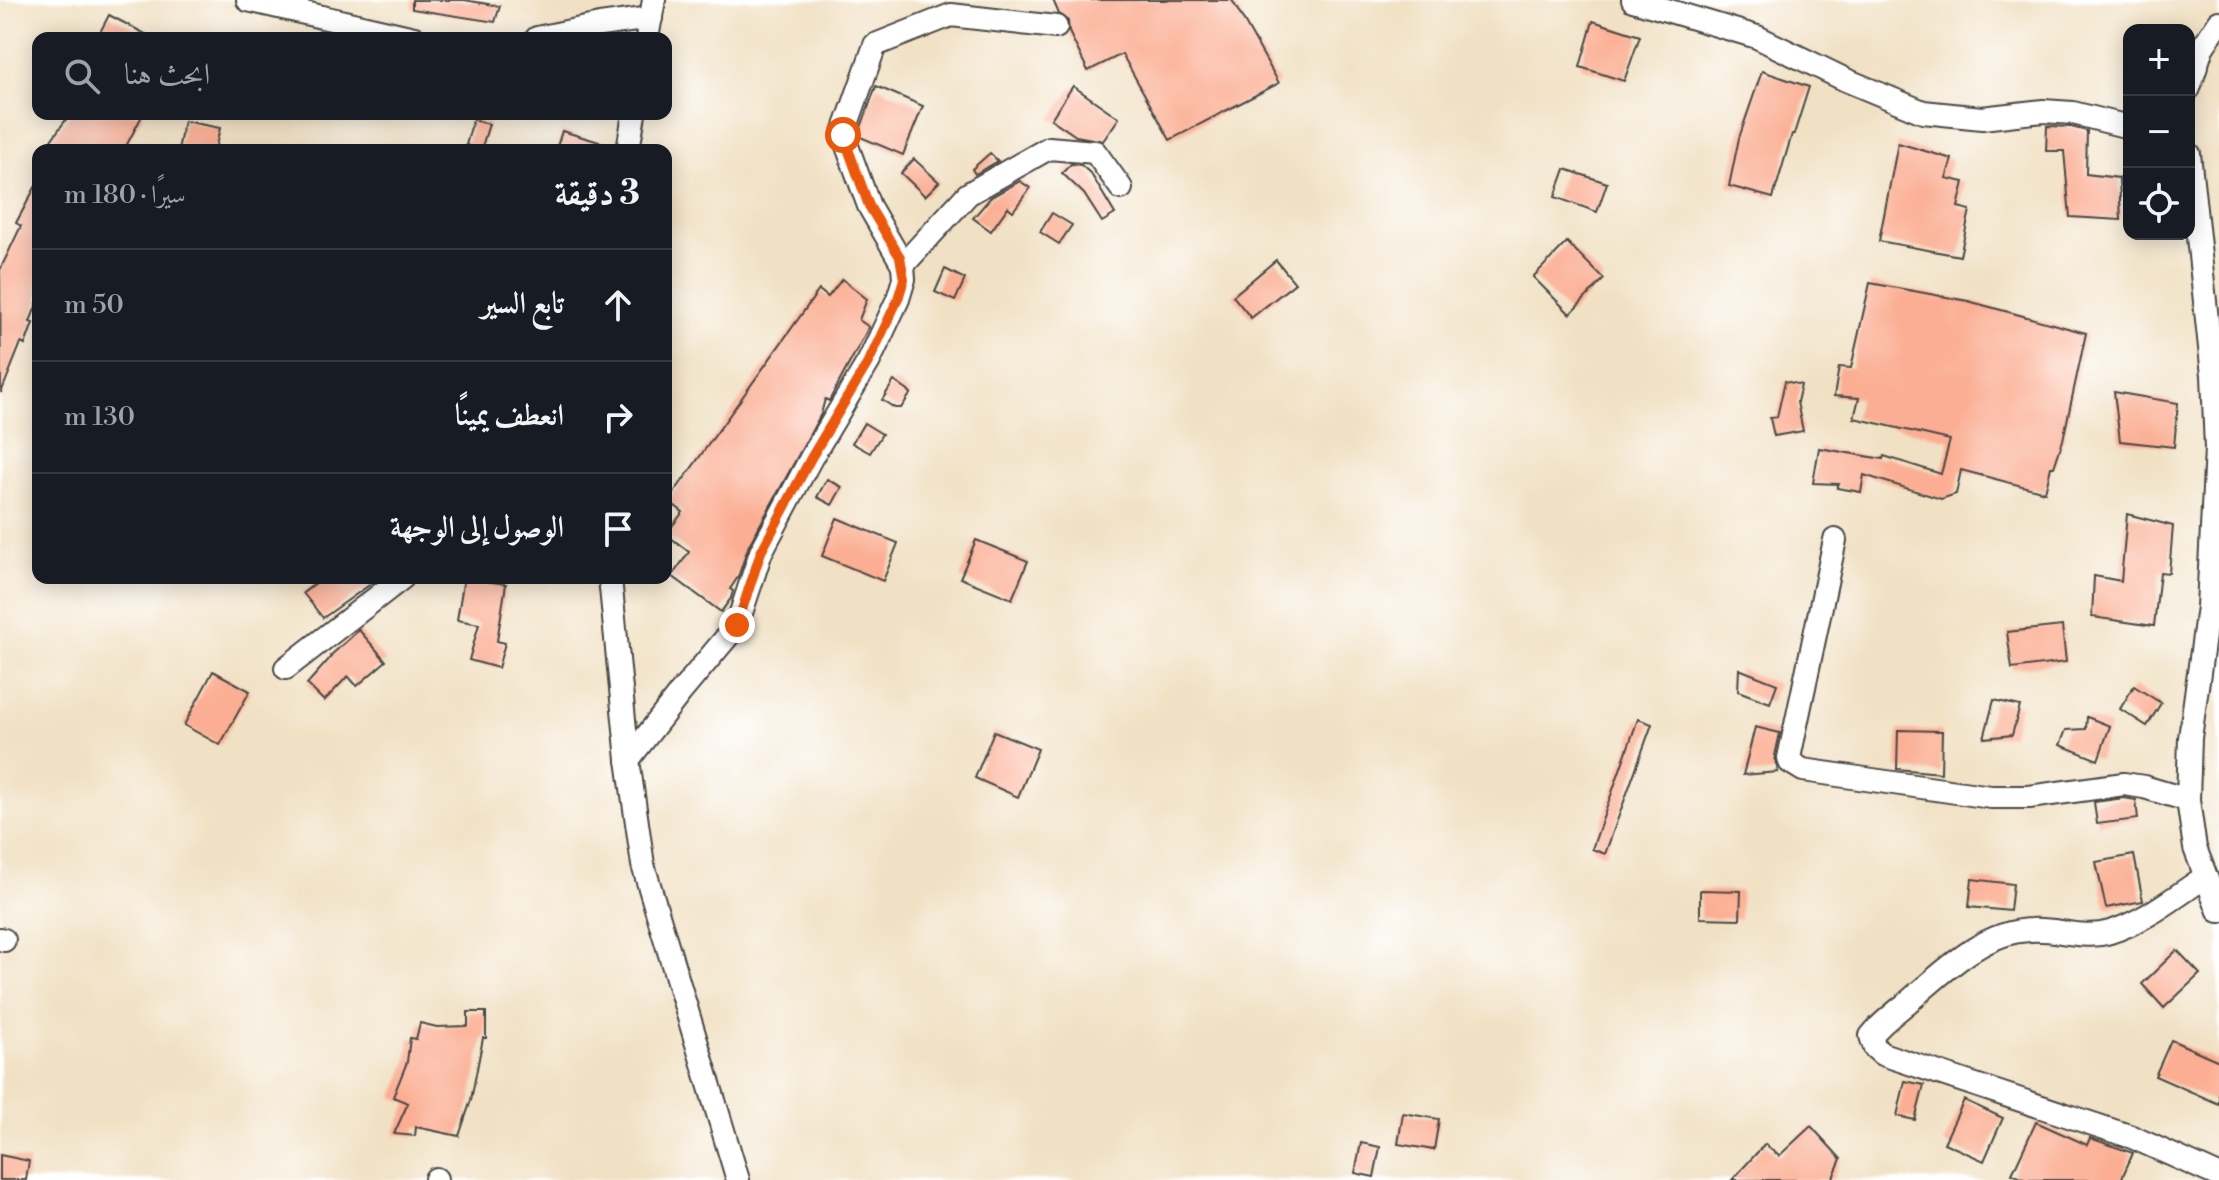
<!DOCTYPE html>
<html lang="ar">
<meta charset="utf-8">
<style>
body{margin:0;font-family:"Libre Bodoni",Amiri,serif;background:#242831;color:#f1f3f6;direction:rtl}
.controls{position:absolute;right:24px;top:24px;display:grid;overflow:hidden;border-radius:16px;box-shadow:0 4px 20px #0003}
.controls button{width:72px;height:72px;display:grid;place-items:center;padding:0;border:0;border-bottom:2px solid #363941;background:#171b24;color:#f1f3f6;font:40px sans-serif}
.stop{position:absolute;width:24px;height:24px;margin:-18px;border:6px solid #ea580c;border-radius:50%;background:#fff}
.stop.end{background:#ea580c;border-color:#fff;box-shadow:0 2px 8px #0008}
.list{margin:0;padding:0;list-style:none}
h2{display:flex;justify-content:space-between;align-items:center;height:104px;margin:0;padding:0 32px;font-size:34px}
h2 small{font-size:26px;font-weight:400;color:#9ea1a6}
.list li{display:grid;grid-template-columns:52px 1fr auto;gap:24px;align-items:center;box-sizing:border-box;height:112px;padding:0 32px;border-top:2px solid #363941}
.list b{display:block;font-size:30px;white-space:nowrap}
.list em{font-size:26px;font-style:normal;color:#9ea1a6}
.icon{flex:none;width:44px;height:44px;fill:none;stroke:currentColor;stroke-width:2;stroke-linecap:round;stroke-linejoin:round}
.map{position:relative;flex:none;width:2219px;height:1180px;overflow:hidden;direction:ltr}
.search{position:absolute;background:#171b24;box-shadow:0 4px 20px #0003;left:32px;top:32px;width:640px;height:88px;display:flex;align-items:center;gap:20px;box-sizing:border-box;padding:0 28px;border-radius:16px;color:#9ea1a6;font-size:30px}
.panel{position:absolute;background:#171b24;box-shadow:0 4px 20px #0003;left:32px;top:144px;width:640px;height:440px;border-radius:16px;direction:rtl}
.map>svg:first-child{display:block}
.building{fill:#fbae93}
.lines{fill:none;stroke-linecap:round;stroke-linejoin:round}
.minor-casing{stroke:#494642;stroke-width:26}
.minor{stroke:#fff;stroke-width:22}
.route{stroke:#ea580c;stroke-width:10}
</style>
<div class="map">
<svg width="2219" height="1180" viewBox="0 0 2219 1180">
<rect width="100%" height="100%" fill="#fff"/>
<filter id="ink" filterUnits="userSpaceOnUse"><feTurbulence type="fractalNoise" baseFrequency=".0125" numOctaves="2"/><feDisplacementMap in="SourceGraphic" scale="16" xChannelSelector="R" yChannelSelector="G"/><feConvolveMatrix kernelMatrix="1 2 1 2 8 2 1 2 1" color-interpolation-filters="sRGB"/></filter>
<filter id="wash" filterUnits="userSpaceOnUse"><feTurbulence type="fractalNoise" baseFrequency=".006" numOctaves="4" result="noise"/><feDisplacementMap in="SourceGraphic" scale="32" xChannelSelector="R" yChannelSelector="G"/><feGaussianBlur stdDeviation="1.8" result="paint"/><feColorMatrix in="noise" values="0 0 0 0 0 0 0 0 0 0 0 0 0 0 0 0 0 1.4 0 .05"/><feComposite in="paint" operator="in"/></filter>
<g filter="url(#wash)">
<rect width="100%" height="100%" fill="#f1e1c4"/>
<g id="blocks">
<!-- building -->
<g class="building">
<path d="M 412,0 L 464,0 L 500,6 L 495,22 L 412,9 Z"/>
<path d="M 1053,0 L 1232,0 L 1279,83 L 1170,140 L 1122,54 L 1088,71 L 1069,32 L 1068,21 L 1059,14 Z"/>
<path d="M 109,15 L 153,38 L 97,38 Z"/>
<path d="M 1593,21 L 1640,36 L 1624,81 L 1580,67 Z"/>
<path d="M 1762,71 L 1809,87 L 1794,134 L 1792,134 L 1773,198 L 1729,186 L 1739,138 Z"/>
<path d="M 876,86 L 923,106 L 903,155 L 858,136 Z"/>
<path d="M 1073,86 L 1119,118 L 1103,141 L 1076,136 L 1051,119 Z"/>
<path d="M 70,114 L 143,114 L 124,150 L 44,150 Z"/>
<path d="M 473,120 L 489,124 L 481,150 L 466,145 Z"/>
<path d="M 184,121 L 220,128 L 215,150 L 178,150 Z"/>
<path d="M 2047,126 L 2071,127 L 2087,131 L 2086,174 L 2119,178 L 2121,220 L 2070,217 L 2064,151 L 2046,151 Z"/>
<path d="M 562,131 L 613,146 L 613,150 L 556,150 Z"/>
<path d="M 1898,143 L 1952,159 L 1946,178 L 1964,182 L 1958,207 L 1970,210 L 1960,256 L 1879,241 Z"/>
<path d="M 990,153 L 998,161 L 975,174 L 972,169 Z"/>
<path d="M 914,159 L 939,182 L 925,196 L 901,173 Z"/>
<path d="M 1071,164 L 1081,165 L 1091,174 L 1115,214 L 1102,222 L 1084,194 L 1062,173 Z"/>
<path d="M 1565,169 L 1607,183 L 1597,212 L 1555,197 Z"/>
<path d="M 1020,181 L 1030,188 L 1013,211 L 1008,207 L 991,231 L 973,218 L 991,197 Z"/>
<path d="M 38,182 L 38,301 L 30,322 L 33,323 L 25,345 L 21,343 L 1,393 L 0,270 L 21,226 L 16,223 Z"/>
<path d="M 1052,213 L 1072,225 L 1059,244 L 1040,232 Z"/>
<path d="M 1567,242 L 1604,279 L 1570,314 L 1533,277 Z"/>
<path d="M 1276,260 L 1295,283 L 1251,318 L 1233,296 Z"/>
<path d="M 945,269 L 965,279 L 955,301 L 935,292 Z"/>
<path d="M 842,279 L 867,299 L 859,320 L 869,327 L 829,401 L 825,399 L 821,414 L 749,545 L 738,577 L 730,589 L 733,591 L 731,598 L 721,612 L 672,576 L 689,552 L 666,534 L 683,512 L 668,501 L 819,290 L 828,297 Z"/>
<path d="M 1870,283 L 1968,301 L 2086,333 L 2063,440 L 2054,467 L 2051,467 L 2045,492 L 1961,470 L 1956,494 L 1941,499 L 1864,475 L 1861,492 L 1837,488 L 1839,484 L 1813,483 L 1819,448 L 1883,459 L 1884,456 L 1941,474 L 1950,440 L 1854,418 L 1859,398 L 1834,396 L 1839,367 L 1851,368 Z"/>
<path d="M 894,381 L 911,393 L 901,408 L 895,408 L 882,400 Z"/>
<path d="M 1785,381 L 1801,385 L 1797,402 L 1803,431 L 1774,436 L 1770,418 L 1777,417 Z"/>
<path d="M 2114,392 L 2178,403 L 2174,447 L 2120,441 Z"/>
<path d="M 864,423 L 882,434 L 870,453 L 852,443 Z"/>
<path d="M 827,479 L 842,487 L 832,505 L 817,497 Z"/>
<path d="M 2127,514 L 2173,526 L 2169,573 L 2160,572 L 2154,626 L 2092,617 L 2094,576 L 2121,581 Z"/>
<path d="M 837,518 L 898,543 L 883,581 L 822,556 Z"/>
<path d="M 976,540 L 1028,561 L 1012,599 L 960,578 Z"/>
<path d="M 322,578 L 379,578 L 323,618 L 303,593 Z"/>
<path d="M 464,578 L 506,584 L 497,641 L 505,643 L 498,668 L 469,660 L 479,624 L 457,620 Z"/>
<path d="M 2062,626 L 2066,662 L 2012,669 L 2007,632 Z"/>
<path d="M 359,630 L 386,661 L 357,686 L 348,676 L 324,701 L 307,684 L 331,657 L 330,656 Z"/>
<path d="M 1739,669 L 1777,684 L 1770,703 L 1738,691 Z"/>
<path d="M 213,671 L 250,691 L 220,745 L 184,725 Z"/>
<path d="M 2134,686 L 2161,703 L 2147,726 L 2120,709 Z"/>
<path d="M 1994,700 L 2020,706 L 2012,735 L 1984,738 Z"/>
<path d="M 2087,717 L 2110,726 L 2098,760 L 2060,745 L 2066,730 L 2086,729 Z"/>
<path d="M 1638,719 L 1652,724 L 1605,854 L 1592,849 Z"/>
<path d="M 1755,727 L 1780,733 L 1775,756 L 1778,772 L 1743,775 Z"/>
<path d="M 1898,730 L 1942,731 L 1941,773 L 1897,769 Z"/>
<path d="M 994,731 L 1038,749 L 1018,797 L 975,778 Z"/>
<path d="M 2124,798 L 2136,800 L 2138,819 L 2097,824 L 2094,802 Z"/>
<path d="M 2134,855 L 2143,901 L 2106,908 L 2096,862 Z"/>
<path d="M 1972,879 L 2013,884 L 2010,911 L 1969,907 Z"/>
<path d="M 1700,890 L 1741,891 L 1740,919 L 1700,918 Z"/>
<path d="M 2177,950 L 2200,974 L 2164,1008 L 2142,984 Z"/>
<path d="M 468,1012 L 486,1012 L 486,1038 L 483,1038 L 471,1100 L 459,1136 L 416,1127 L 415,1136 L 394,1134 L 408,1103 L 393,1097 L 407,1062 L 410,1038 L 416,1039 L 420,1023 L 437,1027 L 468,1026 Z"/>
<path d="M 2171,1040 L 2219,1061 L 2219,1104 L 2155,1076 Z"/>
<path d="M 1905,1081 L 1924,1085 L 1915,1120 L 1897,1116 Z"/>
<path d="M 1964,1100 L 2003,1118 L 1984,1161 L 1944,1143 Z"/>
<path d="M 1403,1113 L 1439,1119 L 1434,1150 L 1398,1144 Z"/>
<path d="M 2036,1122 L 2087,1145 L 2090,1138 L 2133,1153 L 2121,1180 L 2026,1180 L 2012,1174 Z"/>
<path d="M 1811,1126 L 1841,1159 L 1832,1180 L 1732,1180 L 1765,1144 L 1779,1156 Z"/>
<path d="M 1361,1143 L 1380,1147 L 1374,1177 L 1355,1173 Z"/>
<path d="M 0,1155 L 29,1161 L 26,1180 L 0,1180 Z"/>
</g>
</g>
</g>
<g filter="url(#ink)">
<use href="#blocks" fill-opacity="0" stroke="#494642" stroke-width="2"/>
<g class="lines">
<defs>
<g id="minor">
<path d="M 248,0 L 414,38"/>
<path d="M 1633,0 L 1757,37 L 1846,80 L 1923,112 L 1982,118 L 2043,111 L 2073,113 L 2129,127"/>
<path d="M 537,38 L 600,25 L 651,18"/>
<path d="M 647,38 L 654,0"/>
<path d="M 2189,88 L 2202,48 L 2219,22"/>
<path d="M 628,150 L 634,114"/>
<path d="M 2189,154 L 2213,375 L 2216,449 L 2208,607 L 2190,738 L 2188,800 L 2195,848 L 2219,911"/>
<path d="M 903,265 L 968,194 L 1049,148 L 1095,152 L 1121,188"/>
<path d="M 1835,540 L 1789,758 L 1790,762 L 1803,770 L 1991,797 L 2029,797 L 2124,784 L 2144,787 L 2188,800"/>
<path d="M 610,578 L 628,760 L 643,865 L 738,1180"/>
<path d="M 286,668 L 402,578"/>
<path d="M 628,760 L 680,693 L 737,625 L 761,552 L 811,458 L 869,361 L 898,299 L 904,279 L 903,265 L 869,206 L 843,135 L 875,45 L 951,15 L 1056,27"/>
<path d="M 2205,877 C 2176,896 2144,922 2110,932 C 2083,940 2058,928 2031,930 C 1983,931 1942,973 1907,1003 C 1895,1013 1881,1023 1871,1036 L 1875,1048 L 1882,1054 L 2132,1137 L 2219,1176"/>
<path d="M 0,939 L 4,940"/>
<path d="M 436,1179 L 436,1180"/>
</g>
</defs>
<!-- minor casing -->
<use href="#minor" class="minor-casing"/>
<!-- minor -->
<use href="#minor" class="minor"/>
</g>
</g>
<g class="lines" filter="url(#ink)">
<!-- route -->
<path class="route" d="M 737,625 L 761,552 L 811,458 L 869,361 L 898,299 L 904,279 L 900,257 L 869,206 L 843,135"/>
</g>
</svg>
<div class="controls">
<button>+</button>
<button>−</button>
<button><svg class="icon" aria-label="locate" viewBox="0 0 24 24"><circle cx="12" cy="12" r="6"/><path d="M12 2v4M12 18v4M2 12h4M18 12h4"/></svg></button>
</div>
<div class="stop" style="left:843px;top:135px"></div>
<div class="stop end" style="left:737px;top:625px"></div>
<div class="search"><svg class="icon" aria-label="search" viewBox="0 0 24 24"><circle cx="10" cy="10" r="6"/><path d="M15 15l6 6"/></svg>ابحث هنا</div>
<section class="panel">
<h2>3 دقيقة<small>سيرًا · 180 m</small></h2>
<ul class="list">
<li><svg class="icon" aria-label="ahead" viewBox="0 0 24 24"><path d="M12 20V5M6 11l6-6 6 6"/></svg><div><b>تابع السير</b></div><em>50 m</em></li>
<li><svg class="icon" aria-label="right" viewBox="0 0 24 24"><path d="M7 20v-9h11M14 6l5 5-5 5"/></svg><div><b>انعطف يمينًا</b></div><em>130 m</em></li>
<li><svg class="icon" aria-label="arrive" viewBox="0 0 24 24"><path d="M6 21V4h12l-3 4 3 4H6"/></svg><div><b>الوصول إلى الوجهة</b></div></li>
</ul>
</section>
</div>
